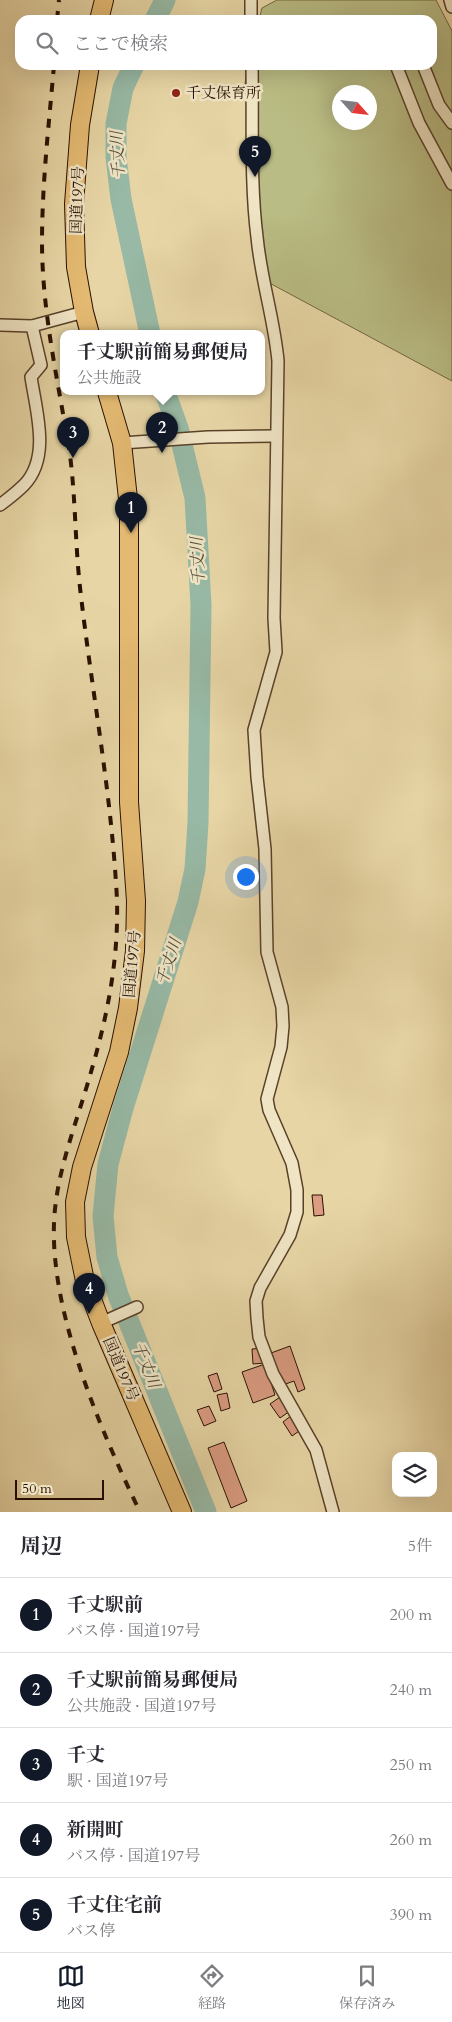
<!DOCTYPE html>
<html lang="ja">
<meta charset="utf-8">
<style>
body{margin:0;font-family:Cardo,"Noto Serif JP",serif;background:#f2f2f3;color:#2b2b33}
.controls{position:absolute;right:15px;bottom:15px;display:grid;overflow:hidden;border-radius:10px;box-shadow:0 5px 20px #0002}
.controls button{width:45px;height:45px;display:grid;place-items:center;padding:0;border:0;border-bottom:1px solid #e1e1e2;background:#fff;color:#2b2b33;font:25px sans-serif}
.compass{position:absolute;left:332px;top:85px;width:45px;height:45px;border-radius:50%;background:#fff;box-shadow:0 5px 20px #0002;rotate:117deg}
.scale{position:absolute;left:15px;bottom:12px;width:89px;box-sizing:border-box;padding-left:5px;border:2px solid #2a1000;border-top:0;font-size:14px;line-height:18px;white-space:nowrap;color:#2a1000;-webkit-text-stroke:4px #efe4c4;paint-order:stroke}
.you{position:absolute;left:245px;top:876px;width:18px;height:18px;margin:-12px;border:4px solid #fff;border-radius:50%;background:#1a73e8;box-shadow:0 0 0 8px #1a73e833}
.badge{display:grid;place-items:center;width:32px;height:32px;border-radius:50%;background:#111827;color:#fff;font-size:16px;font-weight:700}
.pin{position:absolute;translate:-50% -41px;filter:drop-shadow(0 1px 2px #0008)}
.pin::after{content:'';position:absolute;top:26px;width:18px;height:15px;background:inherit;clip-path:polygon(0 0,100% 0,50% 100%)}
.popup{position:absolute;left:60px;top:330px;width:205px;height:65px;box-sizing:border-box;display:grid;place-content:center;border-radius:10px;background:#fff;filter:drop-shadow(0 1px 4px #0005);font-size:16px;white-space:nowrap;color:#7c7c81}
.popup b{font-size:19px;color:#2b2b33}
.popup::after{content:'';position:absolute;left:50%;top:100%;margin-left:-10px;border:10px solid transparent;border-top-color:#fff}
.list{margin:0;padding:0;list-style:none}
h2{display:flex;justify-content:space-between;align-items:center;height:65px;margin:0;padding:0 20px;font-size:21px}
h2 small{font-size:16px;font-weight:400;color:#7c7c81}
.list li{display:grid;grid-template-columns:32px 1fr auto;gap:15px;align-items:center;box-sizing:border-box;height:75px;padding:0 20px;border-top:1px solid #e1e1e2}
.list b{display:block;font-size:19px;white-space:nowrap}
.list p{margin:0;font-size:16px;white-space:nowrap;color:#7c7c81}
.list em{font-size:16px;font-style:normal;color:#7c7c81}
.icon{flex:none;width:28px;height:28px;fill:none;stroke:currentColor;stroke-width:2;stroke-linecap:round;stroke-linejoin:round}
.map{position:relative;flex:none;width:452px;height:1512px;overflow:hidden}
.search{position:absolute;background:#fff;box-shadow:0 5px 20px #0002;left:15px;right:15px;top:15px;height:55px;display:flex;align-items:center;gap:12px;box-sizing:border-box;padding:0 18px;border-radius:15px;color:#7c7c81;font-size:19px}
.sheet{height:440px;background:#fff}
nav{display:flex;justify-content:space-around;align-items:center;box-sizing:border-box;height:70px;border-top:1px solid #e1e1e2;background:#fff;font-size:14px;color:#7c7c81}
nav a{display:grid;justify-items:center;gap:2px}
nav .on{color:#111827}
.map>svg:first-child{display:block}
.green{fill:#b9bc84;stroke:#726642;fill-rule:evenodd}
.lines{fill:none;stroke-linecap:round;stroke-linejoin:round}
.river{stroke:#97b9a5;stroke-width:21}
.building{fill:#db9c82;stroke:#2a1000}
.minor-casing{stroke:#594129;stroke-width:14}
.highway-casing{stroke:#2a1000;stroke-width:20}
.minor{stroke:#efe4c4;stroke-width:11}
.highway{stroke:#e4ba72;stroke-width:18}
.rail{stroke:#2a1000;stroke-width:4;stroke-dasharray:9 9;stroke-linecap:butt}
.poi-dot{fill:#8f2418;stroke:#efe4c4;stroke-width:2}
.labels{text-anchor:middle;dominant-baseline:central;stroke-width:5;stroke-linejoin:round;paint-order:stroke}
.poi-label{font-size:15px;fill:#2a1000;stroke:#efe4c4;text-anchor:start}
.street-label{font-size:15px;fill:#2a1000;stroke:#efe4c4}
.water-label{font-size:16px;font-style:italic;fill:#504b3a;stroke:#efe4c4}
</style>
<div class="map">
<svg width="452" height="1512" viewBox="0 0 452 1512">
<rect width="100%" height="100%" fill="#e7d5a5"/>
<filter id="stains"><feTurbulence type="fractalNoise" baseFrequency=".004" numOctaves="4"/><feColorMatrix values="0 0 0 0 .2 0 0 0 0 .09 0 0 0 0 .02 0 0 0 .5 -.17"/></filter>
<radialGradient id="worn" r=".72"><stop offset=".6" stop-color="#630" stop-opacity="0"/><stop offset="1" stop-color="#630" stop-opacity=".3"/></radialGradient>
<!-- green -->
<path class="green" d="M 277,0 L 436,0 L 452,31 L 452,381 L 262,279 L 245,83 L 249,65 L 432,65 L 432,20 L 259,20 L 262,8 ZM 340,92 L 370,92 L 370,122 L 340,122 Z"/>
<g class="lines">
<!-- river -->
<g class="river">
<path d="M 155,20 L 165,0"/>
<path d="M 134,65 L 123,88 L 116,124 L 116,157 L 121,199 L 150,334"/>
<path d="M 165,392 L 178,428 L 195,498 L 201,605 L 198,823 L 195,869 L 188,902 L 123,1108 L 108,1164 L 103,1216 L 107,1257 L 118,1295 L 206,1512"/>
</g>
</g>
<!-- building -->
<g class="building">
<path d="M 312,1195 L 322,1195 L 324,1215 L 314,1216 Z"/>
<path d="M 290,1346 L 305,1389 L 298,1392 L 294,1381 L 283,1385 L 271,1353 Z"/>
<path d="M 264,1348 L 265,1363 L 253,1364 L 252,1349 Z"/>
<path d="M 265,1364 L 275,1395 L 253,1403 L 242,1372 Z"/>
<path d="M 217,1373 L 222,1389 L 214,1392 L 208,1376 Z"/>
<path d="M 227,1393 L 230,1408 L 221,1411 L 217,1395 Z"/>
<path d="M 280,1397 L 290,1411 L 280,1418 L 270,1404 Z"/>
<path d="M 209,1406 L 216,1421 L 204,1426 L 197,1410 Z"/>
<path d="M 292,1415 L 302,1429 L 292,1436 L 283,1422 Z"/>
<path d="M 224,1442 L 247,1501 L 231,1508 L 208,1448 Z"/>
</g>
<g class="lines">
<defs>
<g id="minor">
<path d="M 251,0 L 251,20"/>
<path d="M 450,0 L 452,7"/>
<path d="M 252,65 C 253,122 250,181 257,237 C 261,280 274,318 278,361 L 274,618 L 276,652 L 254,730 L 257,777 L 265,849 L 267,952 L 282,1007 L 283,1026 L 281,1047 L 267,1099 L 269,1110 L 292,1163 L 297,1190 L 297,1212 L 290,1235 L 260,1288 L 256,1301 L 257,1318 L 259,1337 L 273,1374 L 316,1450 L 333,1512"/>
<path d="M 396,65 L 419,123 L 452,184"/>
<path d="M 423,65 L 439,105 L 452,123"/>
<path d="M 0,325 L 32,326 L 84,312"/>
<path d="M 122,443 L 208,437 L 276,436"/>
<path d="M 0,505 C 8,499 17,492 24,485 C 51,457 36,411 31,377 L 41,365 L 32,326"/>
<path d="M 101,1323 L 137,1307"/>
</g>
<g id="highway">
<path d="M 99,20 L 104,0"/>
<path d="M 90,65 L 80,125 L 74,204 L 76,267 L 84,312 L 90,334"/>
<path d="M 107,392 L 122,443 L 129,508 L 129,802 L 136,901 L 135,951 L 128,1008 L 119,1052 L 82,1167 L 75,1202 L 76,1237 L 85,1281 L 101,1323 L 182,1512"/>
</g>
</defs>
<!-- minor casing -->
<use href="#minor" class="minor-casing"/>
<!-- highway casing -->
<use href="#highway" class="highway-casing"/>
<!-- minor -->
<use href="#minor" class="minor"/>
<!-- highway -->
<use href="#highway" class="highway"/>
<!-- rail -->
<g class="rail">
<path d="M 57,20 L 59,0"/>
<path d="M 54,65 C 49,124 42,183 42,242 C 42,314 59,385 70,455 C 76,502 75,549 81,596 C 92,691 110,787 116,883 C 121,947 109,1011 91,1072 C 79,1115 62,1157 56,1201 C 42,1296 99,1427 140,1512"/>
</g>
</g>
<!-- markers -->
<circle class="poi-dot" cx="176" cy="93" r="5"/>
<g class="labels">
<!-- poi labels -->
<g class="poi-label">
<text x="186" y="93">千丈保育所</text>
</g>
<!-- street labels -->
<g class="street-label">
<text transform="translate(77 200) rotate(-88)">国道197号</text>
<text transform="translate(132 964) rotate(-85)">国道197号</text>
<text transform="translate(121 1369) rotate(67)">国道197号</text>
</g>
<!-- water labels -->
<g class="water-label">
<text transform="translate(118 155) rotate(-93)">千丈川</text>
<text transform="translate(198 561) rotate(-93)">千丈川</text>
<text transform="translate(169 962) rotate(-72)">千丈川</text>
<text transform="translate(146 1365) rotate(68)">千丈川</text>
</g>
</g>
<rect width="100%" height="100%" filter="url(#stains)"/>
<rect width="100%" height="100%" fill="url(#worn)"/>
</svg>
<div class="controls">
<button><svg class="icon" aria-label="layers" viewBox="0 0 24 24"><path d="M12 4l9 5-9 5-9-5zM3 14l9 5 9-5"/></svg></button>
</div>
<svg class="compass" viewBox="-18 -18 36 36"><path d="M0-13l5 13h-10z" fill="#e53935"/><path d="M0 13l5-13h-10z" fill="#7c7c81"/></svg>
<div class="scale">50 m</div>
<div class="you"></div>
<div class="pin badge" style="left:131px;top:533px">1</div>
<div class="pin badge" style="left:162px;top:453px">2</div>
<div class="popup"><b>千丈駅前簡易郵便局</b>公共施設</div>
<div class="pin badge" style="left:73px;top:458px">3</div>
<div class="pin badge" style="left:89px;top:1314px">4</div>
<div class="pin badge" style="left:255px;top:177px">5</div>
<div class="search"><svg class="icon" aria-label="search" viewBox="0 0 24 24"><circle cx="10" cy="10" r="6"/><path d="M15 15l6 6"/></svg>ここで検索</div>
</div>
<section class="sheet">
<h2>周辺<small>5件</small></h2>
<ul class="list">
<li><span class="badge">1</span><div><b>千丈駅前</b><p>バス停 · 国道197号</p></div><em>200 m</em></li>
<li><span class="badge">2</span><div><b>千丈駅前簡易郵便局</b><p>公共施設 · 国道197号</p></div><em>240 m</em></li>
<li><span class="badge">3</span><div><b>千丈</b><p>駅 · 国道197号</p></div><em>250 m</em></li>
<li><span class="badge">4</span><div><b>新開町</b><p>バス停 · 国道197号</p></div><em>260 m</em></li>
<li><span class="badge">5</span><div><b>千丈住宅前</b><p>バス停</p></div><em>390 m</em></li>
</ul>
</section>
<nav>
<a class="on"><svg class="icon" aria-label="map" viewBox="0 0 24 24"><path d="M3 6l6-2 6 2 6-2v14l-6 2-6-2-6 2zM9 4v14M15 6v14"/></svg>地図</a>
<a><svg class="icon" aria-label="directions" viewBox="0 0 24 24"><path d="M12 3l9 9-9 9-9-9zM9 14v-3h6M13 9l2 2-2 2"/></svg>経路</a>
<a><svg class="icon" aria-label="saved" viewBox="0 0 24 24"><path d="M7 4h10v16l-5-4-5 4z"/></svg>保存済み</a>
</nav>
